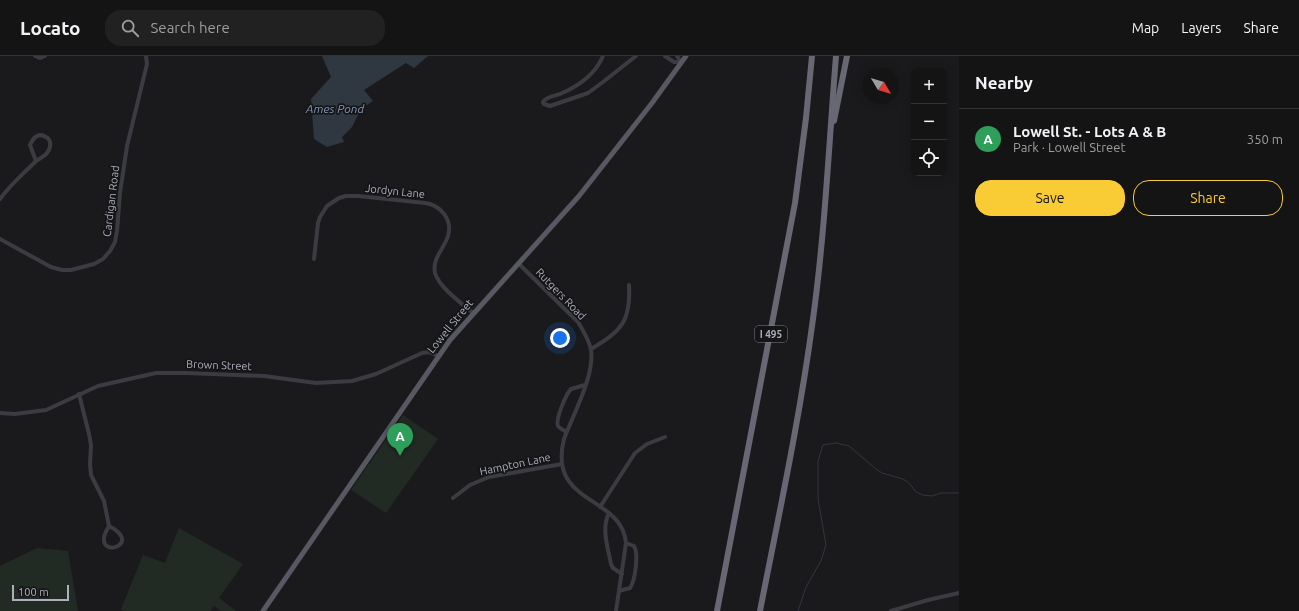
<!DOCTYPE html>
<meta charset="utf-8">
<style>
body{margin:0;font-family:Ubuntu,sans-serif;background:#212122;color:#f1f3f6}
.controls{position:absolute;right:12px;top:12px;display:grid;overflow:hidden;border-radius:8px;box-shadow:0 2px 10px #0003}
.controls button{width:36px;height:36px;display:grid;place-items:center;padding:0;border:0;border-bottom:1px solid #333334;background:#141415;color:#f1f3f6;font:20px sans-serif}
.compass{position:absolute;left:863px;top:12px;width:36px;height:36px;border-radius:50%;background:#141415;box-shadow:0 2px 10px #0003;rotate:128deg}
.scale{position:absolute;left:12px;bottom:10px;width:57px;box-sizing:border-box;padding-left:4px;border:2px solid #acafbc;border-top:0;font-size:11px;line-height:14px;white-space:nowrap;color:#acafbc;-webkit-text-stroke:3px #151517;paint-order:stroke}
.you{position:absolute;left:560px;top:282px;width:14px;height:14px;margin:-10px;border:3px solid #fff;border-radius:50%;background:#1a73e8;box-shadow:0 0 0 6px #1a73e833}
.badge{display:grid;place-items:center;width:26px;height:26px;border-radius:50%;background:#f9cc35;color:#fff;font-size:13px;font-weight:700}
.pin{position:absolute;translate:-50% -33px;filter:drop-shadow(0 1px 2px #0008)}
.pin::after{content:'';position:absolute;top:21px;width:14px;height:12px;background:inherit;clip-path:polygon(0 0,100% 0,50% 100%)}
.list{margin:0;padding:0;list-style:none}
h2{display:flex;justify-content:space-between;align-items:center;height:52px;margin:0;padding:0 16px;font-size:17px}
h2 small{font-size:13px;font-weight:400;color:#9d9ea0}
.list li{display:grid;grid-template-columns:26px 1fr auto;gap:12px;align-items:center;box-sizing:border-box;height:60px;padding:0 16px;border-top:1px solid #333334}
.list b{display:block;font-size:15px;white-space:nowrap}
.list p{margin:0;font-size:13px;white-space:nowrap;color:#9d9ea0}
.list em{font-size:13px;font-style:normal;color:#9d9ea0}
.actions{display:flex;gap:8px;padding:12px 16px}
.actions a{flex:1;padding:9px 0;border:1px solid #f9cc35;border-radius:16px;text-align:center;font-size:14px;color:#f9cc35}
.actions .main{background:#f9cc35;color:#111}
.icon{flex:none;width:22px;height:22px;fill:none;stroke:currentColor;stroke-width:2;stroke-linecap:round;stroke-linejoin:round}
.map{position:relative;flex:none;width:959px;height:555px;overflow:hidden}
header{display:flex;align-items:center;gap:24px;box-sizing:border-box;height:56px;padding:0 20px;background:#141415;border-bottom:1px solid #333334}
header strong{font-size:19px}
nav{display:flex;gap:22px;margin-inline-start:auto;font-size:14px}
.search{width:280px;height:36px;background:#212122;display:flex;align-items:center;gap:10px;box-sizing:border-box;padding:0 14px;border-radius:16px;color:#9d9ea0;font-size:15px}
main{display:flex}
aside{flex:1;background:#141415}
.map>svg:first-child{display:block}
.green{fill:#212b24}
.water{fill:#2f3741}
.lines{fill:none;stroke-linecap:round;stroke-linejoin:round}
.stream{stroke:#2f3741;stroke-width:1}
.minor{stroke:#3b3b42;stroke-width:4}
.major{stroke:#575861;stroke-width:5}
.highway{stroke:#676873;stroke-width:6}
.labels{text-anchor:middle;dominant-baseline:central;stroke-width:3.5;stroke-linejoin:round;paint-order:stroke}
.shield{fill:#151517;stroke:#7f818a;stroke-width:1}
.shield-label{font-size:10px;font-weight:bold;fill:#acafbc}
.street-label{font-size:11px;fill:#acafbc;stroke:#151517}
.water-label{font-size:12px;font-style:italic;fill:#8299b8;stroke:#151517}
</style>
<header>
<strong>Locato</strong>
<div class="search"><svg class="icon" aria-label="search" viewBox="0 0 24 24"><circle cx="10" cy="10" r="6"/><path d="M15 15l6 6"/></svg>Search here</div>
<nav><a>Map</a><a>Layers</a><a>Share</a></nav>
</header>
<main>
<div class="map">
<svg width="959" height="555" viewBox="0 0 959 555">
<rect width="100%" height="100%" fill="#1a1a1c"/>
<!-- green -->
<g class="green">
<path d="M 403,359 L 438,383 L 386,457 L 351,434 Z"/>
<path d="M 179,472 L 243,508 L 219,542 L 236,555 L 221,555 L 214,550 L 210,555 L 124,555 L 121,553 L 143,499 L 165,507 Z"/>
<path d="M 37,492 L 68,495 L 78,555 L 0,555 L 0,510 Z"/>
</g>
<!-- water -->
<path class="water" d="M 322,0 L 428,0 L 414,12 L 406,7 L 364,34 L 373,45 L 361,53 L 352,71 L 342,81 L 344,86 L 327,91 L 314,83 L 311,43 L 331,21 Z"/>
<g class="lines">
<!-- stream -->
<path class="stream" d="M 798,555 L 806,531 L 821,505 L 826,489 L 818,443 L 818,405 L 823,389 L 836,387 L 849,390 L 876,413 L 882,417 L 903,423 L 909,427 L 916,436 L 923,439 L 932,440 L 941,437 L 959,437"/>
<!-- minor -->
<g class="minor">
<path d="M 35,0 L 40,2 L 45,0"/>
<path d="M 603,0 C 595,19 579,30 560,38 C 555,40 547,40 543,46 L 544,48 L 550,50 L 556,48 L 588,37 L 603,26 L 636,0"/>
<path d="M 665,0 L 674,6 L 681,6"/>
<path d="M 677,0 L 681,6"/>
<path d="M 0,143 C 10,129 23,118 35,106 C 38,103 44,101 47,97 C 51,92 52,84 46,81 C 38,76 33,82 30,89 L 36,105"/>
<path d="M 0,183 L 51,211 L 62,214 L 71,214 L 94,208 L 103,203 L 110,195 L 115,186 L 117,175 L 120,137 L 127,90 L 147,8 L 146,0"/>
<path d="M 314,203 L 318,167 L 320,161 L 327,150 L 339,142 L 346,140 L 358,140 L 425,147 C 440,149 453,163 448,180 C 444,193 432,202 435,217 C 439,231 461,247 473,257"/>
<path d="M 518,207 L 578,266 C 583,274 589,284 591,294 C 595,319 573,359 564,383 C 547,449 622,439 626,487 L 616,555"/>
<path d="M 591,293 C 621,275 631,266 629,229"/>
<path d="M 79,338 L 89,378 L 91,389 L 90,408 L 91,419 L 104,445 L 109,470 C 142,487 102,502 104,482 C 104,478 107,474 109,470"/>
<path d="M 0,357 L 15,358 L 46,354 L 98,330 L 156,317 L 186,317 L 264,320 L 316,327 L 352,325 L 376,318 L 422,297 L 429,296 L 438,300"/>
<path d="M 566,376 C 564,374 560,373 558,370 C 555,364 566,338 571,333 L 585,329"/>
<path d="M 453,442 L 470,429 L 489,421 L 562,408"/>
<path d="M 600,451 L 635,397 L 647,388 L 665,381"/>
<path d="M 609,457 C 601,472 608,492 611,508 L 613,512 L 622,518"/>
<path d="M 619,535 L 630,532 C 635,525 639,498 634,490 L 626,487"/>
<path d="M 891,555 L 928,544 L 959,537"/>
</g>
<!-- major -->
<path class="major" d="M 263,555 L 450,284 L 579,140 L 652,47 L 686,0"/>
<!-- highway -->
<g class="highway">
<path d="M 834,65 L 847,0"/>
<path d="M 717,555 L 795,147 L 806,62 L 812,0"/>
<path d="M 760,555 C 779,458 800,361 813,263 C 825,176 829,87 836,0"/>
</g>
</g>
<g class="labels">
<!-- shield labels -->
<rect class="shield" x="755" y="270" width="32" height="16" rx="3"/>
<g class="shield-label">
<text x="771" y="278">I 495</text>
</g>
<!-- street labels -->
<g class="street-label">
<text transform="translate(395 135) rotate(6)">Jordyn Lane</text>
<text transform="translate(111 145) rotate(-83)">Cardigan Road</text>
<text transform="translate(561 238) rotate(46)">Rutgers Road</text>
<text transform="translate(450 270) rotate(-51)">Lowell Street</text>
<text transform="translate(219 309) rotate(2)">Brown Street</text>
<text transform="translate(515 408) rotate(-12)">Hampton Lane</text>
</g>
<!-- water labels -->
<g class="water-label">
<text x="335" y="52">Ames Pond</text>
</g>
</g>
</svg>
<div class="controls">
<button>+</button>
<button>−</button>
<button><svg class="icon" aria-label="locate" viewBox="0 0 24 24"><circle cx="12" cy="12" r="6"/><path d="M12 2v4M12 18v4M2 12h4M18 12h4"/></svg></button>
</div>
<svg class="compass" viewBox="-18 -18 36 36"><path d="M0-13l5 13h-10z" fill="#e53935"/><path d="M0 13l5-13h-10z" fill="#9d9ea0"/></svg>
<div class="scale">100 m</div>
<div class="you"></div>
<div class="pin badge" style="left:400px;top:400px;background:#2e9e5b">A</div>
</div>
<aside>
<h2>Nearby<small></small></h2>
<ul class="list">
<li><span class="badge" style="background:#2e9e5b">A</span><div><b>Lowell St. - Lots A &amp; B</b><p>Park · Lowell Street</p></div><em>350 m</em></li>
</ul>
<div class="actions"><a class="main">Save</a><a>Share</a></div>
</aside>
</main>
